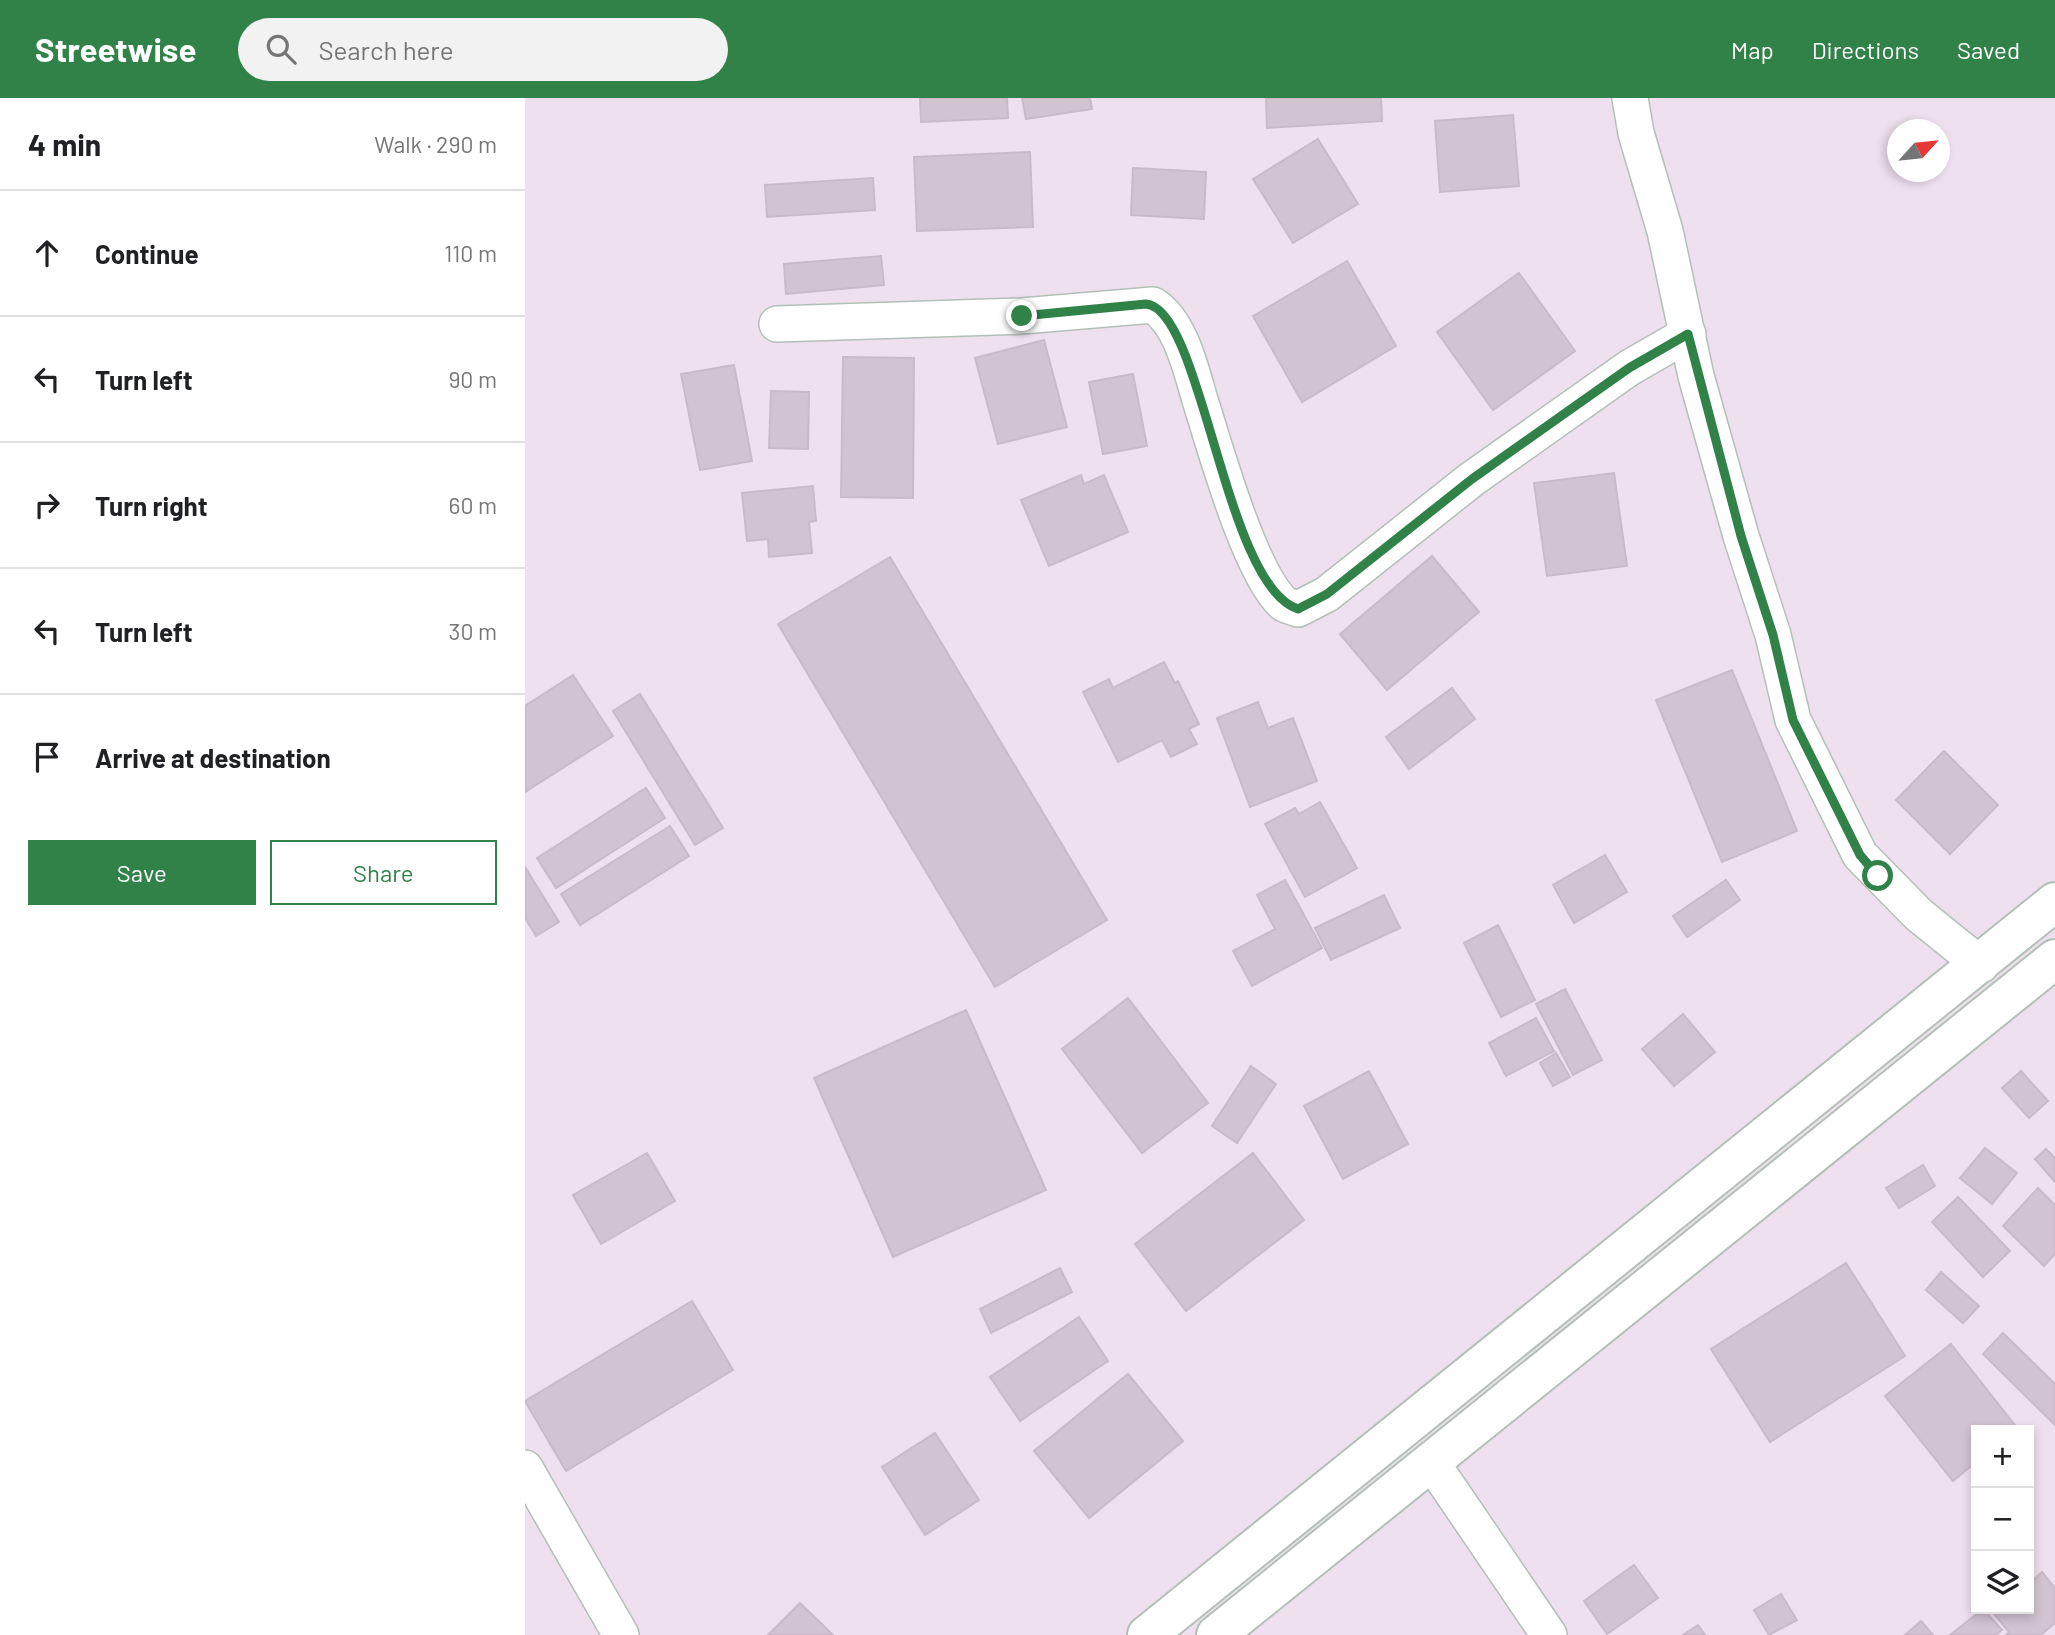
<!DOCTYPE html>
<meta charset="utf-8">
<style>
body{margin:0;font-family:Barlow,sans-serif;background:#f2f2f2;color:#202124}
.controls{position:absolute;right:21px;bottom:21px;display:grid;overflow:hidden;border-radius:0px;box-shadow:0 4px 10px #0003}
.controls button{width:63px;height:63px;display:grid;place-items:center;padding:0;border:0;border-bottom:2px solid #e0e0e0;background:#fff;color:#202124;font:35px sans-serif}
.compass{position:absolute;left:1362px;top:21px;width:63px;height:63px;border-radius:50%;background:#fff;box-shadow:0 4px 10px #0003;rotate:63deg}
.stop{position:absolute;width:21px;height:21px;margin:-16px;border:5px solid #308249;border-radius:50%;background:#fff}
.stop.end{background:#308249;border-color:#fff;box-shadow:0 2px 7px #0008}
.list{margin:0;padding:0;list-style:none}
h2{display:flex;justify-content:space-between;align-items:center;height:91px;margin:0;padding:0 28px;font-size:30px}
h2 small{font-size:23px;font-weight:400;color:#757577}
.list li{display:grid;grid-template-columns:46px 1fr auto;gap:21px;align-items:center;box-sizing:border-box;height:126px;padding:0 28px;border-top:2px solid #e0e0e0}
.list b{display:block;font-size:26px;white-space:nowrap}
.list em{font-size:23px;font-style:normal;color:#757577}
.actions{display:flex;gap:14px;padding:21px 28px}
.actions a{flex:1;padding:16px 0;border:2px solid #308249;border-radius:0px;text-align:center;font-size:24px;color:#308249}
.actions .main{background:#308249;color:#fff}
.icon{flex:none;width:38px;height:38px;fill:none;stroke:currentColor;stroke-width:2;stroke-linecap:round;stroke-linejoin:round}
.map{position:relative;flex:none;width:1530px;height:1537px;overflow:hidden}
header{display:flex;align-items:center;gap:42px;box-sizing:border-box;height:98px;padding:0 35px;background:#308249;color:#fff}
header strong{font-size:33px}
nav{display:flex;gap:38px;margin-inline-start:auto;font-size:24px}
.search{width:490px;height:63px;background:#f2f2f2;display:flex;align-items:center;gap:18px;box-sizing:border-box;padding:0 24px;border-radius:38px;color:#757577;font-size:26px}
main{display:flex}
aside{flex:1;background:#fff}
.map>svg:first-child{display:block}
.building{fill:#d1c4d0;stroke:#cabac8;stroke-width:2}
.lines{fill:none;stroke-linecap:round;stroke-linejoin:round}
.minor-casing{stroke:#b3c0b7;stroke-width:38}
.secondary-casing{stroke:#b3c0b7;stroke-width:42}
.minor{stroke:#fff;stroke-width:35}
.secondary{stroke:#fff;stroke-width:38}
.route{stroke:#308249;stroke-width:9}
</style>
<header>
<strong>Streetwise</strong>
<div class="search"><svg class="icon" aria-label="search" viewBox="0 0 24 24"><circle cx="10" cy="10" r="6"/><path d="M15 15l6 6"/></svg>Search here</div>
<nav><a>Map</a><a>Directions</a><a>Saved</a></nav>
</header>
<main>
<aside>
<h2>4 min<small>Walk · 290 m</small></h2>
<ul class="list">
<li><svg class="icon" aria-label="ahead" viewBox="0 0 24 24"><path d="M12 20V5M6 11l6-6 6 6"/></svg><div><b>Continue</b></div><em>110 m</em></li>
<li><svg class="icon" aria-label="left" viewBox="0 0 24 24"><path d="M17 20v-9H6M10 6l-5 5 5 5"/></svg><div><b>Turn left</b></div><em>90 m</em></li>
<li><svg class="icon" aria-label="right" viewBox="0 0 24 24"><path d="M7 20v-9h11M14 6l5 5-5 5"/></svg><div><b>Turn right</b></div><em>60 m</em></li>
<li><svg class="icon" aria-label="left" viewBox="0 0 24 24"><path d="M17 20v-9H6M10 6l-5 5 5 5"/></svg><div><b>Turn left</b></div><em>30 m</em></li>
<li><svg class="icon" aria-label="arrive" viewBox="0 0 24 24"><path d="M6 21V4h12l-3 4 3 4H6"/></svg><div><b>Arrive at destination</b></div></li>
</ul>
<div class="actions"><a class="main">Save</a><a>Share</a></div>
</aside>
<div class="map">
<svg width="1530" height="1537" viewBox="0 0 1530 1537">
<rect width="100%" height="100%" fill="#eee0ee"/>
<!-- building -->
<g class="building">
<path d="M 395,0 L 482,0 L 483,20 L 396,24 Z"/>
<path d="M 497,0 L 565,0 L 567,11 L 501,21 Z"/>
<path d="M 741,0 L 856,0 L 857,23 L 742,30 Z"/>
<path d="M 988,17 L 994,88 L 915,94 L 910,23 Z"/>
<path d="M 793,41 L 833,106 L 768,145 L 728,81 Z"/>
<path d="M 505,54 L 508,129 L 392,133 L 389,59 Z"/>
<path d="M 608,70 L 681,74 L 679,121 L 606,117 Z"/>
<path d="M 348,80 L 350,112 L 242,119 L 240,87 Z"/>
<path d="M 356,158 L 359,187 L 261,196 L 259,166 Z"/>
<path d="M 822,163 L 871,248 L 777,304 L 728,218 Z"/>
<path d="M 994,175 L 1050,253 L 968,312 L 912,234 Z"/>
<path d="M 519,242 L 542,329 L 473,346 L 450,260 Z"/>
<path d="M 318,259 L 389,260 L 388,400 L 316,399 Z"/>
<path d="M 209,267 L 227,363 L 175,372 L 156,276 Z"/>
<path d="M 608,276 L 622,348 L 578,356 L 564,284 Z"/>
<path d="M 246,293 L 284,294 L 283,351 L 244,350 Z"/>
<path d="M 1089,375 L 1102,468 L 1022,478 L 1009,385 Z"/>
<path d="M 556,377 L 559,386 L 579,377 L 603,434 L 524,468 L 496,402 Z"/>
<path d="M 288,388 L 291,423 L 284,424 L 287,455 L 244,459 L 243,441 L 222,443 L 217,395 Z"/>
<path d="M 907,458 L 954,514 L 862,592 L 815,536 Z"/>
<path d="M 365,459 L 582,822 L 470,889 L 253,526 Z"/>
<path d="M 639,564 L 650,585 L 653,583 L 674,626 L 664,631 L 672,646 L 646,659 L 637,642 L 593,664 L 558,594 L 584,581 L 588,590 Z"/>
<path d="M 1207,572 L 1272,733 L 1197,764 L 1131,602 Z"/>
<path d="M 48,577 L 88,638 L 0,694 L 0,608 Z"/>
<path d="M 927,590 L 950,621 L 884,671 L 861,639 Z"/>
<path d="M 115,596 L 198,730 L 170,747 L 88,613 Z"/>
<path d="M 733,604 L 743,630 L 768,620 L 792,683 L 725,709 L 692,620 Z"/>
<path d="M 1419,653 L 1473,707 L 1425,756 L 1371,702 Z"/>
<path d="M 121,690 L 140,720 L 31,790 L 12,760 Z"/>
<path d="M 795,704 L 832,770 L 780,799 L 740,726 L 770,710 L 774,716 Z"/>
<path d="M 145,728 L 164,758 L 55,827 L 36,796 Z"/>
<path d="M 1080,757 L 1102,794 L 1049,825 L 1028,787 Z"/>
<path d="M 0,769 L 34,824 L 11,838 L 0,820 Z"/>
<path d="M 760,782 L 797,850 L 727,888 L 708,853 L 750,831 L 732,797 Z"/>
<path d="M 1201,782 L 1215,802 L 1162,839 L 1148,818 Z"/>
<path d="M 859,797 L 875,830 L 806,862 L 790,830 Z"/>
<path d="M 973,827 L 1010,902 L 976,919 L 939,845 Z"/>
<path d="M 1040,891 L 1077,962 L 1048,977 L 1011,906 Z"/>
<path d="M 603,900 L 683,1005 L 617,1055 L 537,951 Z"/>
<path d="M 441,912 L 521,1092 L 368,1159 L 289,980 Z"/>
<path d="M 1158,916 L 1190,954 L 1149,988 L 1117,951 Z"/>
<path d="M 1011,920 L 1029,953 L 981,978 L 964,945 Z"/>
<path d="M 1031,955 L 1045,979 L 1028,988 L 1015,965 Z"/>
<path d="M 726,968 L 751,986 L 712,1045 L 687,1028 Z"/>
<path d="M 844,973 L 883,1046 L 818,1081 L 779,1008 Z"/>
<path d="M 1496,973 L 1523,1003 L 1504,1020 L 1477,990 Z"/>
<path d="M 1460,1050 L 1492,1075 L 1467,1106 L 1435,1080 Z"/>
<path d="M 1521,1051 L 1530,1060 L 1530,1084 L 1510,1061 Z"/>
<path d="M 122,1055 L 150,1103 L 76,1146 L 48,1097 Z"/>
<path d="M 728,1055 L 779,1122 L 661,1213 L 610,1146 Z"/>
<path d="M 1398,1067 L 1410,1088 L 1374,1110 L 1361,1090 Z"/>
<path d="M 1513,1090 L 1530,1107 L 1530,1156 L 1519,1168 L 1478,1128 Z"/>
<path d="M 1433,1099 L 1485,1153 L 1458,1179 L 1407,1124 Z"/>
<path d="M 1321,1165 L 1380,1258 L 1245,1344 L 1186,1251 Z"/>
<path d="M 535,1170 L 547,1194 L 466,1235 L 455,1211 Z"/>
<path d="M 1416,1174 L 1454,1208 L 1438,1225 L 1401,1192 Z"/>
<path d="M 167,1203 L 208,1272 L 41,1373 L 0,1303 Z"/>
<path d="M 554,1219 L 583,1263 L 495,1323 L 465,1279 Z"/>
<path d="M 1478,1235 L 1530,1286 L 1530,1327 L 1458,1256 Z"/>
<path d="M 1426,1246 L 1493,1331 L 1451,1332 L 1451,1364 L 1428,1383 L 1360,1298 Z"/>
<path d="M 603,1276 L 658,1343 L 564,1420 L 509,1353 Z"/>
<path d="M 410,1335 L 454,1402 L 400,1437 L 357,1369 Z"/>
<path d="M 1109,1467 L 1133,1500 L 1082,1536 L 1059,1503 Z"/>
<path d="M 1517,1474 L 1530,1490 L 1530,1525 L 1516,1537 L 1481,1537 L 1484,1534 L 1469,1516 L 1475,1511 L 1504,1511 L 1504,1486 Z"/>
<path d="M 1256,1496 L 1272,1522 L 1244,1537 L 1229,1512 Z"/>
<path d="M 275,1505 L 308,1537 L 243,1537 Z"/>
<path d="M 1458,1511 L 1477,1532 L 1471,1537 L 1425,1537 Z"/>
<path d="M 1396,1523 L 1408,1537 L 1380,1537 Z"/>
<path d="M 1173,1527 L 1180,1537 L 1158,1537 Z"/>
</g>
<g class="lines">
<defs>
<g id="minor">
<path d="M 1105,0 L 1111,35 L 1140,133 L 1171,278 L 1216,438 L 1248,537 L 1268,622 L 1335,757 L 1394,817 L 1456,867"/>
<path d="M 252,226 L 497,218 L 628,207 C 656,225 666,272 675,302 C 690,349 724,473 758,505 C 762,508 768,509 773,511 L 802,496 L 947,381 L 1104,270 L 1163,236"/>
<path d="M 907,1365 L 1024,1537"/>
<path d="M 0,1370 L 96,1537"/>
</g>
<g id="secondary">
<path d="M 622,1537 L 1530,804"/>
<path d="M 691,1537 L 1530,861"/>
</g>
</defs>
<!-- minor casing -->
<use href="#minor" class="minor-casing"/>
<!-- secondary casing -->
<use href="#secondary" class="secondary-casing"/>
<!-- minor -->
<use href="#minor" class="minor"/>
<!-- secondary -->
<use href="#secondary" class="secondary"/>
</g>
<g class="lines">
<!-- route -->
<path class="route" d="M 497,218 L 621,206 C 678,211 699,487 773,511 L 802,496 L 947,381 L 1104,270 L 1163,236 L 1216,438 L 1248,537 L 1268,622 L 1335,757 L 1353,778"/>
</g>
</svg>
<div class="controls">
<button>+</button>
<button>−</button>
<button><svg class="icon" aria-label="layers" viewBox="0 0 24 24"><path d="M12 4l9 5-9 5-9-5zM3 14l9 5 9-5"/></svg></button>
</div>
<svg class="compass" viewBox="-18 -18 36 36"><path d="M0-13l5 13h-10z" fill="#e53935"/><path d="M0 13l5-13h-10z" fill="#757577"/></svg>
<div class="stop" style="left:1353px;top:778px"></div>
<div class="stop end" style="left:497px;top:218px"></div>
</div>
</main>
